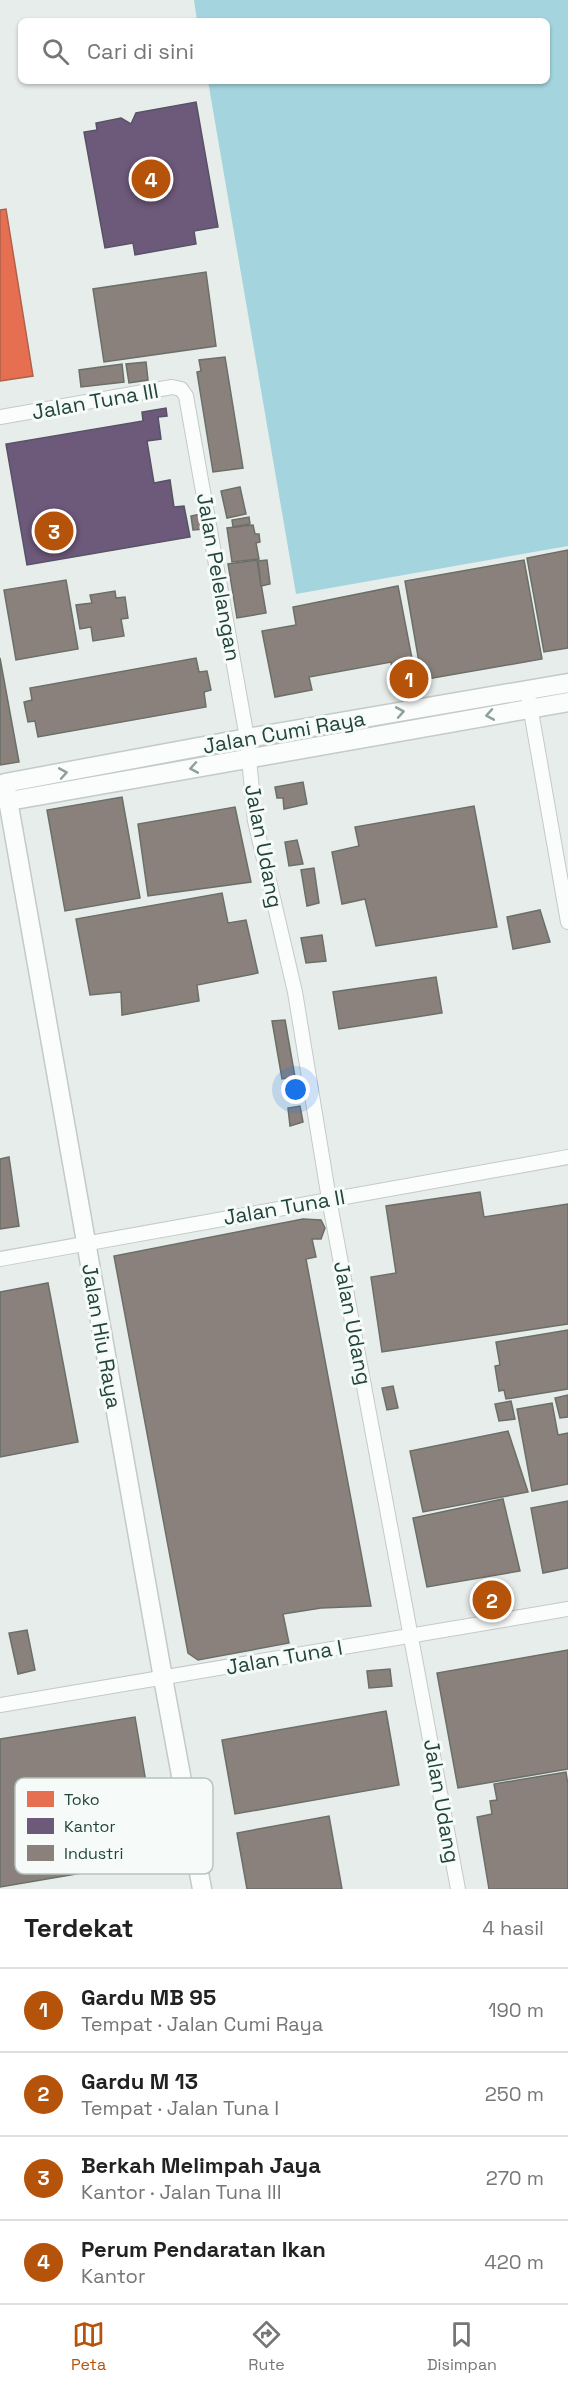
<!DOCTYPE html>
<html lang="id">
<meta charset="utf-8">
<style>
body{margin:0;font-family:"Space Grotesk",sans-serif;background:#f2f2f2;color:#222}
.you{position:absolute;left:296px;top:1090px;width:21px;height:21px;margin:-15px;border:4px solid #fff;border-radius:50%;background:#1a73e8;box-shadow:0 0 0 9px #1a73e833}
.badge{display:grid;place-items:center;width:39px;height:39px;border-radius:50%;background:#b45309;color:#fff;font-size:20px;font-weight:700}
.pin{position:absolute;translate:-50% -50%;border:3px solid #fff;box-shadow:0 2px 6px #0006}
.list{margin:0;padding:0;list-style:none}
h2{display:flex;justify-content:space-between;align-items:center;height:78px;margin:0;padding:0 24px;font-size:26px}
h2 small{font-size:20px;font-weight:400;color:#767676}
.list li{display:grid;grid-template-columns:39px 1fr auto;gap:18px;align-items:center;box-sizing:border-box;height:84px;padding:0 24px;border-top:2px solid #e0e0e0}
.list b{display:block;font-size:22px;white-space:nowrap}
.list p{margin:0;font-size:20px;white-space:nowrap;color:#767676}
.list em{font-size:20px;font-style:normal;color:#767676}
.icon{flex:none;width:33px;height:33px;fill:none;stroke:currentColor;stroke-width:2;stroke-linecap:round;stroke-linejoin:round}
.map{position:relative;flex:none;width:568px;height:1889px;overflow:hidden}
.search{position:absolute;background:#fff;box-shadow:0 2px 4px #0004;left:18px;right:18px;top:18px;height:66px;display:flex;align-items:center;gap:15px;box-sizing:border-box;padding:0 21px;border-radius:9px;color:#767676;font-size:22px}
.sheet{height:414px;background:#fff}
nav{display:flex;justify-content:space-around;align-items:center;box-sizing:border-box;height:84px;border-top:2px solid #e0e0e0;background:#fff;font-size:16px;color:#767676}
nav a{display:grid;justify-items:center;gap:3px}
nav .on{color:#b45309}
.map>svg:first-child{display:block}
.water{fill:#a4d5de}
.shops{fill:#e76f51;stroke:#ac624a;stroke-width:1.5}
.offices{fill:#6d597a;stroke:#565367;stroke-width:1.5}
.industry{fill:#8a817c;stroke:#6a6f68;stroke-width:1.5}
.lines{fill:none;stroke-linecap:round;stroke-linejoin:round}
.street-casing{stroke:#c4cac7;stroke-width:16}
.secondary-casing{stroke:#c2cbc7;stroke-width:21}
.street{stroke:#fbfcfc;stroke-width:14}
.secondary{stroke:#fbfcfc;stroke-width:18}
.oneway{stroke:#8ea09c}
.labels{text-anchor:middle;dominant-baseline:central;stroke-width:6;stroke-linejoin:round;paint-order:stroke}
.street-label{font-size:21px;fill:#21443b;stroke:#f6fbf9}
.key{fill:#f6fbf9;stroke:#b6c4c0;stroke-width:1.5}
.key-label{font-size:16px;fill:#21443b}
</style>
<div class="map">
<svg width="568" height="1889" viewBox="0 0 568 1889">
<rect width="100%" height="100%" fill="#e7edea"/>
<!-- water -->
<path class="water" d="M 194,0 L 568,0 L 568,546 L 296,594 L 208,81 L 547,81 L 547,21 L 197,21 Z"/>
<!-- shops -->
<path class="shops" d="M 6,209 L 33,376 L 0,381 L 0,210 Z"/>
<!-- offices -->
<g class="offices">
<path d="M 196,102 L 218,227 L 194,231 L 196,244 L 135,255 L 133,243 L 105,248 L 84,132 L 97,130 L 96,123 L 121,118 L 131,124 L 136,113 Z"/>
<path d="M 166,408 L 167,416 L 158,417 L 161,439 L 147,441 L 154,483 L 170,480 L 174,507 L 184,506 L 190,537 L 27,565 L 6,444 L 143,421 L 142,412 Z"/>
</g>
<!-- industry -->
<g class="industry">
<path d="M 206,272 L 216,346 L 104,362 L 93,289 Z"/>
<path d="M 225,357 L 243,468 L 213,472 L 197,372 L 201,371 L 199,360 Z"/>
<path d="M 146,362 L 148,380 L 129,383 L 126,364 Z"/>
<path d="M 122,364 L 124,382 L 81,387 L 79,370 Z"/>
<path d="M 240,487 L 246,514 L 227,518 L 221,491 Z"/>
<path d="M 201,514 L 204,529 L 193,530 L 191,516 Z"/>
<path d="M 249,517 L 250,524 L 233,527 L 232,520 Z"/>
<path d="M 253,525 L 255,534 L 259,534 L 260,542 L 256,543 L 259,559 L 232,562 L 227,528 Z"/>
<path d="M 568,550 L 568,648 L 544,652 L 527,558 Z"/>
<path d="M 257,560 L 266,613 L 237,618 L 228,564 Z"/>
<path d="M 267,560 L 270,584 L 261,586 L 258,561 Z"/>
<path d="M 524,560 L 542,659 L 422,680 L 405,581 Z"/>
<path d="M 66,580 L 78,649 L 16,660 L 4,590 Z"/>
<path d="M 398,586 L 414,669 L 393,673 L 391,662 L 309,677 L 312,690 L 275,697 L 262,631 L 296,625 L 293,607 Z"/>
<path d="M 115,591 L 116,598 L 125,597 L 128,618 L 121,619 L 124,636 L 93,641 L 91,627 L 80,629 L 76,605 L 92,603 L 90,595 Z"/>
<path d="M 0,658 L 19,762 L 0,765 Z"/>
<path d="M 196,658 L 199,672 L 207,671 L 211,690 L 204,692 L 206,707 L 38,737 L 35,721 L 28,722 L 24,702 L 32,700 L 30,688 Z"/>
<path d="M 303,782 L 307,804 L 284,809 L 283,798 L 277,798 L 275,787 Z"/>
<path d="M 122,797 L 140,898 L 65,911 L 47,810 Z"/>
<path d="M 474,806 L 497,927 L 376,946 L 365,899 L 342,904 L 332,852 L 359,846 L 355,827 Z"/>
<path d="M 235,807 L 251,882 L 148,896 L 138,824 Z"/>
<path d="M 297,840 L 303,864 L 289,866 L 285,842 Z"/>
<path d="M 314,868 L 319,903 L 307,906 L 301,870 Z"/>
<path d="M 222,893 L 228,923 L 246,920 L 258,973 L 197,985 L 199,1001 L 122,1015 L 121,992 L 90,995 L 76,919 Z"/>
<path d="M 540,910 L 550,942 L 513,949 L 507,917 Z"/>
<path d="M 322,935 L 326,961 L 306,963 L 301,938 Z"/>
<path d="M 436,977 L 442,1013 L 339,1029 L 333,992 Z"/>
<path d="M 285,1020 L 295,1077 L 282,1079 L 272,1021 Z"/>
<path d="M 296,1086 L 297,1095 L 286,1098 L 283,1088 Z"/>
<path d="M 300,1106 L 303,1122 L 290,1126 L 288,1108 Z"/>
<path d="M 9,1157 L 19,1226 L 0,1229 L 0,1159 Z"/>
<path d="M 480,1192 L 484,1217 L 568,1204 L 568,1324 L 382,1352 L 371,1277 L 396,1273 L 386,1206 Z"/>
<path d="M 303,1219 L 321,1220 L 325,1228 L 321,1239 L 312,1239 L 316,1257 L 306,1259 L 371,1606 L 321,1608 L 283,1614 L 289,1643 L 198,1660 L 188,1653 L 114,1256 Z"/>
<path d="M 48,1283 L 78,1442 L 0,1457 L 0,1292 Z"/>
<path d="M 568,1330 L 568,1389 L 506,1399 L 504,1390 L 499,1391 L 495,1366 L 500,1365 L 496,1342 Z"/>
<path d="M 393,1386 L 398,1408 L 387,1410 L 382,1388 Z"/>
<path d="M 568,1395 L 568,1417 L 560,1418 L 555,1398 Z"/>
<path d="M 511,1401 L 515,1419 L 499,1421 L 495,1404 Z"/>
<path d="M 552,1403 L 558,1435 L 568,1433 L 568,1484 L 532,1491 L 517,1409 Z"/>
<path d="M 508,1431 L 528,1492 L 423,1512 L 410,1451 Z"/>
<path d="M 503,1499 L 520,1571 L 427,1587 L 413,1518 Z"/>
<path d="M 568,1501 L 568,1568 L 543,1573 L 531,1508 Z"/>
<path d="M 497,1592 L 499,1607 L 486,1608 L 485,1593 Z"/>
<path d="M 27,1630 L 35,1670 L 18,1674 L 9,1633 Z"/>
<path d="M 568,1650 L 568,1769 L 458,1788 L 437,1673 Z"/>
<path d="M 390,1669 L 392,1686 L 369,1688 L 367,1671 Z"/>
<path d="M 386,1711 L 399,1785 L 235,1814 L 222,1740 Z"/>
<path d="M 135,1717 L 159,1860 L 0,1887 L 0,1739 Z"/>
<path d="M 566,1772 L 568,1785 L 568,1889 L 489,1889 L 477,1817 L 492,1814 L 490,1801 L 497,1800 L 494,1784 Z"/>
<path d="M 329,1816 L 342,1889 L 247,1889 L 237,1833 Z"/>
</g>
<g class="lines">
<defs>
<g id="street">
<path d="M 0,417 L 172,387 L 181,389 L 186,396 L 247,738 L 255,821 L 295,992 L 329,1199 L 458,1889"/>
<path d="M 529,700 L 568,922"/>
<path d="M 0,1259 L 568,1157"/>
<path d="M 0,1705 L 568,1609"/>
</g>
<g id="secondary">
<path d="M 9,801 L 568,702"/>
<path d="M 202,1889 L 163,1678 L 5,783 L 247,738 L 568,683"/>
</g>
</defs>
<!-- street casing -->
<use href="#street" class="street-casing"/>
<!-- secondary casing -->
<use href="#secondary" class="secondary-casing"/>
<!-- street -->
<use href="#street" class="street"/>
<!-- secondary -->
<use href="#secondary" class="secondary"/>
</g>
<!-- one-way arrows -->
<defs><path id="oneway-chevron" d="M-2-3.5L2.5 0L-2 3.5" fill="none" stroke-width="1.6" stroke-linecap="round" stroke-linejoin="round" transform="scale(1.5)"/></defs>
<g class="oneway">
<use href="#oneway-chevron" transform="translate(400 712) rotate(-10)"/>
<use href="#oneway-chevron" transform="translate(490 715) rotate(170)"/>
<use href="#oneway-chevron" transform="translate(194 768) rotate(170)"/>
<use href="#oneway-chevron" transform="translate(63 773) rotate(-10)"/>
</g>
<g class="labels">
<!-- street labels -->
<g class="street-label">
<text transform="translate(95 401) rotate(-10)">Jalan Tuna III</text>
<text transform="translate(219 577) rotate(80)">Jalan Pelelangan</text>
<text transform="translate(284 732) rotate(-10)">Jalan Cumi Raya</text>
<text transform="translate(264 846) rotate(79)">Jalan Udang</text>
<text transform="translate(284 1207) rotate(-10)">Jalan Tuna II</text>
<text transform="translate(353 1323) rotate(79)">Jalan Udang</text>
<text transform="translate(102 1336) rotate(80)">Jalan Hiu Raya</text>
<text transform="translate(284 1657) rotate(-10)">Jalan Tuna I</text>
<text transform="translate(442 1801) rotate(80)">Jalan Udang</text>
</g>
</g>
<!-- legend -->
<rect x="15" y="1778" width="198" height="96" rx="9" class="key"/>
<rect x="27" y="1791" width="27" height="16" fill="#e76f51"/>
<rect x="27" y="1818" width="27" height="16" fill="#6d597a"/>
<rect x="27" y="1845" width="27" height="16" fill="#8a817c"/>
<g class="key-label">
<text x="64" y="1805">Toko</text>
<text x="64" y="1832">Kantor</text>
<text x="64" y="1859">Industri</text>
</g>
</svg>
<div class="you"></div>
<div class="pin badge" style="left:409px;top:679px">1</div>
<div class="pin badge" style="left:492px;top:1600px">2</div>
<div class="pin badge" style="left:54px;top:531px">3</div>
<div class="pin badge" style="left:151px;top:179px">4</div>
<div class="search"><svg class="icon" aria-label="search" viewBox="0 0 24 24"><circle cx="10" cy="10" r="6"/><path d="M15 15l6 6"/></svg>Cari di sini</div>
</div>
<section class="sheet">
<h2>Terdekat<small>4 hasil</small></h2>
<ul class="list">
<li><span class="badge">1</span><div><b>Gardu MB 95</b><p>Tempat · Jalan Cumi Raya</p></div><em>190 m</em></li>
<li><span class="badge">2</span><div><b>Gardu M 13</b><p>Tempat · Jalan Tuna I</p></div><em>250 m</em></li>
<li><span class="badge">3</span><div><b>Berkah Melimpah Jaya</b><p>Kantor · Jalan Tuna III</p></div><em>270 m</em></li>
<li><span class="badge">4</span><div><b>Perum Pendaratan Ikan</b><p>Kantor</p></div><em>420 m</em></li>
</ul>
</section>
<nav>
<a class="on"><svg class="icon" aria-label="map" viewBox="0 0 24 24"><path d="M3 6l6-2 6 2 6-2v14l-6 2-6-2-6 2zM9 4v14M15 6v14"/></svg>Peta</a>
<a><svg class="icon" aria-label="directions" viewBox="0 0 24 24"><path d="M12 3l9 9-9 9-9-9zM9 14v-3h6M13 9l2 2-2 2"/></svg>Rute</a>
<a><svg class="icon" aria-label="saved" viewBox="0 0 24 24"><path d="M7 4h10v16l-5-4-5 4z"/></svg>Disimpan</a>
</nav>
